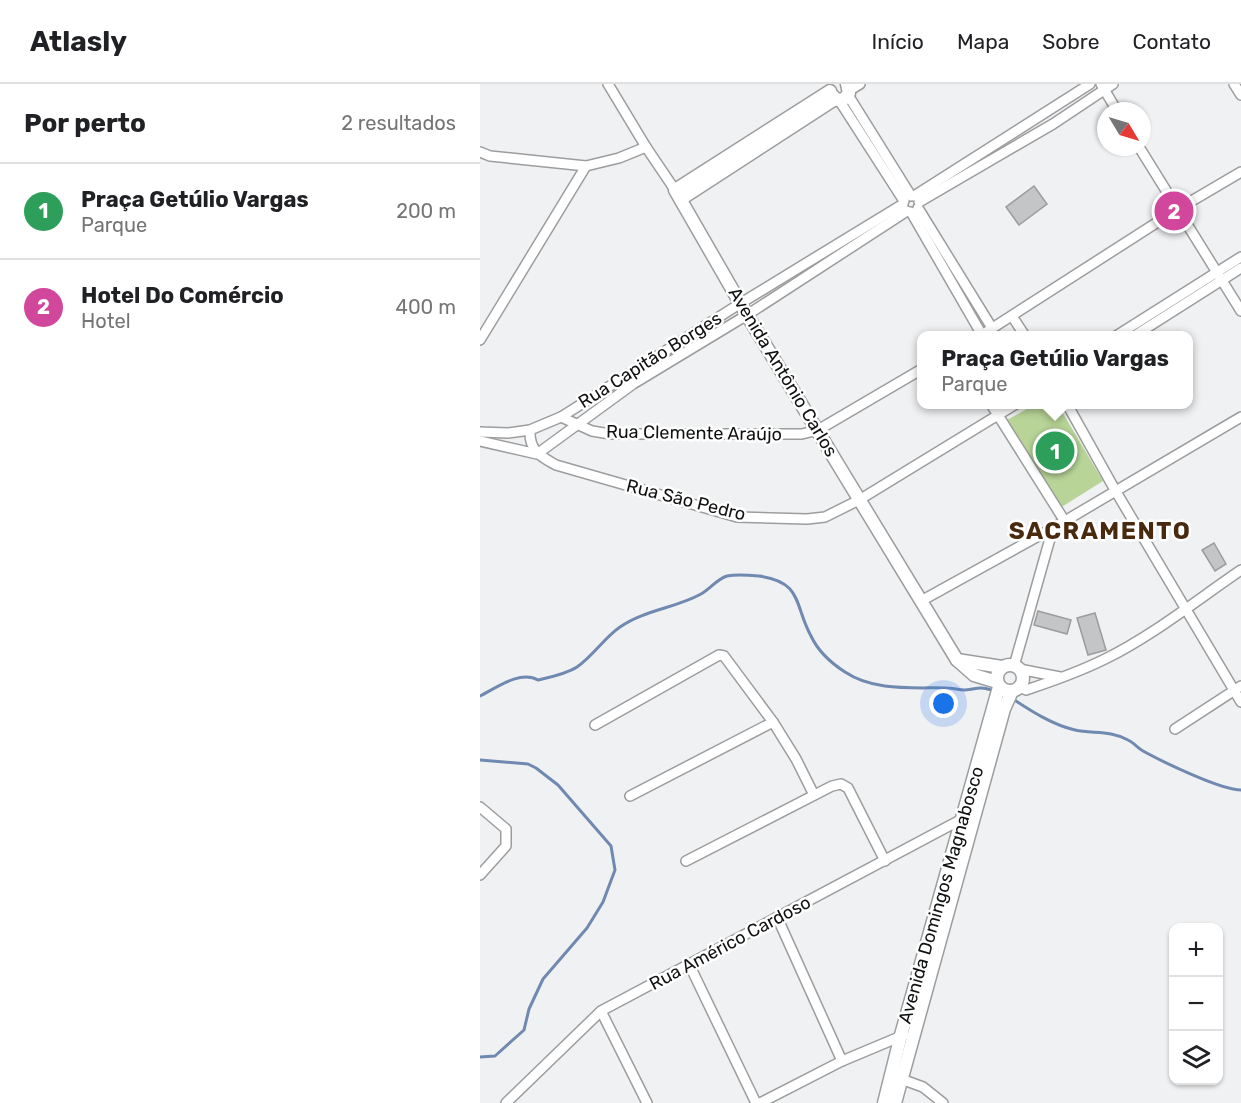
<!DOCTYPE html>
<html lang="pt">
<meta charset="utf-8">
<style>
body{margin:0;font-family:Rubik,sans-serif;background:#f6f6f6;color:#202124}
.controls{position:absolute;right:18px;bottom:18px;display:grid;overflow:hidden;border-radius:12px;box-shadow:0 2px 4px #0004}
.controls button{width:54px;height:54px;display:grid;place-items:center;padding:0;border:0;border-bottom:2px solid #e0e0e0;background:#fff;color:#202124;font:30px sans-serif}
.compass{position:absolute;left:617px;top:18px;width:54px;height:54px;border-radius:50%;background:#fff;box-shadow:0 2px 4px #0004;rotate:128deg}
.you{position:absolute;left:464px;top:620px;width:21px;height:21px;margin:-15px;border:4px solid #fff;border-radius:50%;background:#1a73e8;box-shadow:0 0 0 9px #1a73e833}
.badge{display:grid;place-items:center;width:39px;height:39px;border-radius:50%;background:#844704;color:#fff;font-size:20px;font-weight:700}
.pin{position:absolute;translate:-50% -50%;border:3px solid #fff;box-shadow:0 2px 6px #0006}
.popup{position:absolute;left:437px;top:247px;width:276px;height:78px;box-sizing:border-box;display:grid;place-content:center;border-radius:12px;background:#fff;filter:drop-shadow(0 2px 4px #0005);font-size:20px;white-space:nowrap;color:#757577}
.popup b{font-size:22px;color:#202124}
.popup::after{content:'';position:absolute;left:50%;top:100%;margin-left:-12px;border:12px solid transparent;border-top-color:#fff}
.list{margin:0;padding:0;list-style:none}
h2{display:flex;justify-content:space-between;align-items:center;height:78px;margin:0;padding:0 24px;font-size:26px}
h2 small{font-size:20px;font-weight:400;color:#757577}
.list li{display:grid;grid-template-columns:39px 1fr auto;gap:18px;align-items:center;box-sizing:border-box;height:96px;padding:0 24px;border-top:2px solid #e0e0e0}
.list b{display:block;font-size:22px;white-space:nowrap}
.list p{margin:0;font-size:20px;white-space:nowrap;color:#757577}
.list em{font-size:20px;font-style:normal;color:#757577}
.icon{flex:none;width:33px;height:33px;fill:none;stroke:currentColor;stroke-width:2;stroke-linecap:round;stroke-linejoin:round}
.map{position:relative;flex:none;width:761px;height:1019px;overflow:hidden}
header{display:flex;align-items:center;gap:36px;box-sizing:border-box;height:84px;padding:0 30px;background:#fff;border-bottom:2px solid #e0e0e0}
header strong{font-size:28px}
nav{display:flex;gap:33px;margin-inline-start:auto;font-size:21px}
main{display:flex}
aside{flex:1;background:#fff}
.map>svg:first-child{display:block}
.green{fill:#b8d597}
.lines{fill:none;stroke-linecap:round;stroke-linejoin:round}
.stream{stroke:#7089b1;stroke-width:3}
.building{fill:#c4c5c7;stroke:#9b9c9e;stroke-width:1.5}
.minor-casing{stroke:#9c9d9f;stroke-width:12}
.major-casing{stroke:#9c9d9f;stroke-width:15}
.minor{stroke:#fff;stroke-width:9}
.major{stroke:#fff;stroke-width:12}
.labels{text-anchor:middle;dominant-baseline:central;stroke-width:5;stroke-linejoin:round;paint-order:stroke}
.street-label{font-size:18px;fill:#101111;stroke:#fff}
.district-label{font-size:24px;font-weight:bold;letter-spacing:1.5px;fill:#492a0f;stroke:#fff}
</style>
<header>
<strong>Atlasly</strong>
<nav><a>Início</a><a>Mapa</a><a>Sobre</a><a>Contato</a></nav>
</header>
<main>
<aside>
<h2>Por perto<small>2 resultados</small></h2>
<ul class="list">
<li><span class="badge" style="background:#2e9e5b">1</span><div><b>Praça Getúlio Vargas</b><p>Parque</p></div><em>200 m</em></li>
<li><span class="badge" style="background:#d1479c">2</span><div><b>Hotel Do Comércio</b><p>Hotel</p></div><em>400 m</em></li>
</ul>
</aside>
<div class="map">
<svg width="761" height="1019" viewBox="0 0 761 1019">
<rect width="100%" height="100%" fill="#f0f1f3"/>
<!-- green -->
<path class="green" d="M 554,321 L 578,321 L 623,397 L 580,424 L 527,336 Z"/>
<g class="lines">
<!-- stream -->
<g class="stream">
<path d="M 0,612 C 16,604 40,586 58,596 C 71,593 86,590 97,583 C 113,572 124,554 140,543 C 164,526 196,524 221,510 C 230,505 237,495 247,492 C 257,490 268,491 279,492 C 323,498 314,521 331,552 C 338,567 351,579 365,588 C 395,608 434,603 467,604 C 473,604 479,606 485,606 C 498,605 497,602 512,606"/>
<path d="M 533,615 C 551,627 573,641 595,646 C 613,650 630,646 648,656 C 654,659 658,664 663,667 C 683,678 741,706 761,706"/>
<path d="M 0,676 L 48,680 L 56,684 L 78,701 L 131,762 L 135,786 L 123,818 L 107,844 L 63,895 L 49,925 L 44,946 L 15,972 L 0,973"/>
</g>
</g>
<!-- building -->
<g class="building">
<path d="M 554,102 L 567,120 L 539,141 L 526,123 Z"/>
<path d="M 734,459 L 746,480 L 735,487 L 722,466 Z"/>
<path d="M 558,527 L 591,536 L 587,550 L 554,541 Z"/>
<path d="M 615,529 L 626,566 L 608,571 L 597,534 Z"/>
</g>
<g class="lines">
<defs>
<g id="minor">
<path d="M 128,0 L 166,63 L 195,106"/>
<path d="M 621,0 L 637,27"/>
<path d="M 754,0 L 761,11"/>
<path d="M 370,6 L 380,0"/>
<path d="M 368,11 L 431,112"/>
<path d="M 359,16 L 424,117"/>
<path d="M 659,63 L 761,227"/>
<path d="M 0,68 L 10,72 L 106,82 L 139,74 L 166,63"/>
<path d="M 434,112 L 610,0"/>
<path d="M 439,118 L 573,40 L 633,0"/>
<path d="M 438,124 L 512,244"/>
<path d="M 431,128 L 502,251"/>
<path d="M 532,232 L 545,252"/>
<path d="M 500,252 L 698,125 L 761,88"/>
<path d="M 636,252 L 761,173"/>
<path d="M 654,252 L 761,184"/>
<path d="M 0,256 L 106,82"/>
<path d="M 511,320 L 584,436"/>
<path d="M 587,320 L 635,406 L 761,618"/>
<path d="M 81,333 L 112,347 L 130,350 L 322,350 L 338,346 L 442,285"/>
<path d="M 50,346 C 49,367 60,372 76,381 L 257,433 L 327,435 L 345,433 L 379,416 L 536,320"/>
<path d="M 0,348 L 28,349 L 50,346 L 81,333 L 261,219 L 423,120"/>
<path d="M 0,357 L 57,370 L 153,300 L 267,231 L 427,127"/>
<path d="M 441,517 L 573,444 L 761,333"/>
<path d="M 534,582 L 573,444"/>
<path d="M 539,585 L 580,593"/>
<path d="M 540,603 L 546,606 C 573,597 599,588 625,575 C 672,552 717,516 761,486"/>
<path d="M 115,641 L 239,571 L 244,572 L 293,638 L 316,675 L 334,711"/>
<path d="M 695,645 L 761,602"/>
<path d="M 150,712 L 293,638"/>
<path d="M 0,723 L 26,745 L 26,762 L 0,791"/>
<path d="M 206,777 L 352,702 L 361,700 L 368,704 L 405,777"/>
<path d="M 297,833 L 362,977"/>
<path d="M 209,880 L 276,1019"/>
<path d="M 121,927 L 167,1019"/>
<path d="M 421,995 L 443,1003 L 463,1019"/>
<path d="M 26,1019 L 121,927 L 484,734"/>
<path d="M 280,1019 L 362,977 L 424,951"/>
</g>
<g id="major">
<path d="M 350,7 L 195,106 L 267,231 L 477,576 L 494,591 L 517,598"/>
<path d="M 350,9 L 357,16 L 364,15 L 369,9 L 367,0"/>
<path d="M 201,115 L 355,15"/>
<path d="M 477,576 L 522,583"/>
<circle cx="530" cy="594" r="13"/>
<path d="M 404,1019 L 421,951 L 519,603"/>
<path d="M 415,1019 L 524,625 L 532,607"/>
</g>
</defs>
<!-- minor casing -->
<use href="#minor" class="minor-casing"/>
<!-- major casing -->
<use href="#major" class="major-casing"/>
<!-- minor -->
<use href="#minor" class="minor"/>
<!-- major -->
<use href="#major" class="major"/>
</g>
<g class="labels">
<!-- street labels -->
<g class="street-label">
<text transform="translate(170 276) rotate(-32)">Rua Capitão Borges</text>
<text transform="translate(303 288) rotate(59)">Avenida Antônio Carlos</text>
<text transform="translate(214 349) rotate(1)">Rua Clemente Araújo</text>
<text transform="translate(206 416) rotate(14)">Rua São Pedro</text>
<text transform="translate(461 811) rotate(-74)">Avenida Domingos Magnabosco</text>
<text transform="translate(250 859) rotate(-28)">Rua Américo Cardoso</text>
</g>
<!-- district labels -->
<g class="district-label">
<text x="620" y="447">SACRAMENTO</text>
</g>
</g>
</svg>
<div class="controls">
<button>+</button>
<button>−</button>
<button><svg class="icon" aria-label="layers" viewBox="0 0 24 24"><path d="M12 4l9 5-9 5-9-5zM3 14l9 5 9-5"/></svg></button>
</div>
<svg class="compass" viewBox="-18 -18 36 36"><path d="M0-13l5 13h-10z" fill="#e53935"/><path d="M0 13l5-13h-10z" fill="#757577"/></svg>
<div class="you"></div>
<div class="pin badge" style="left:575px;top:367px;background:#2e9e5b">1</div>
<div class="popup"><b>Praça Getúlio Vargas</b>Parque</div>
<div class="pin badge" style="left:694px;top:127px;background:#d1479c">2</div>
</div>
</main>
